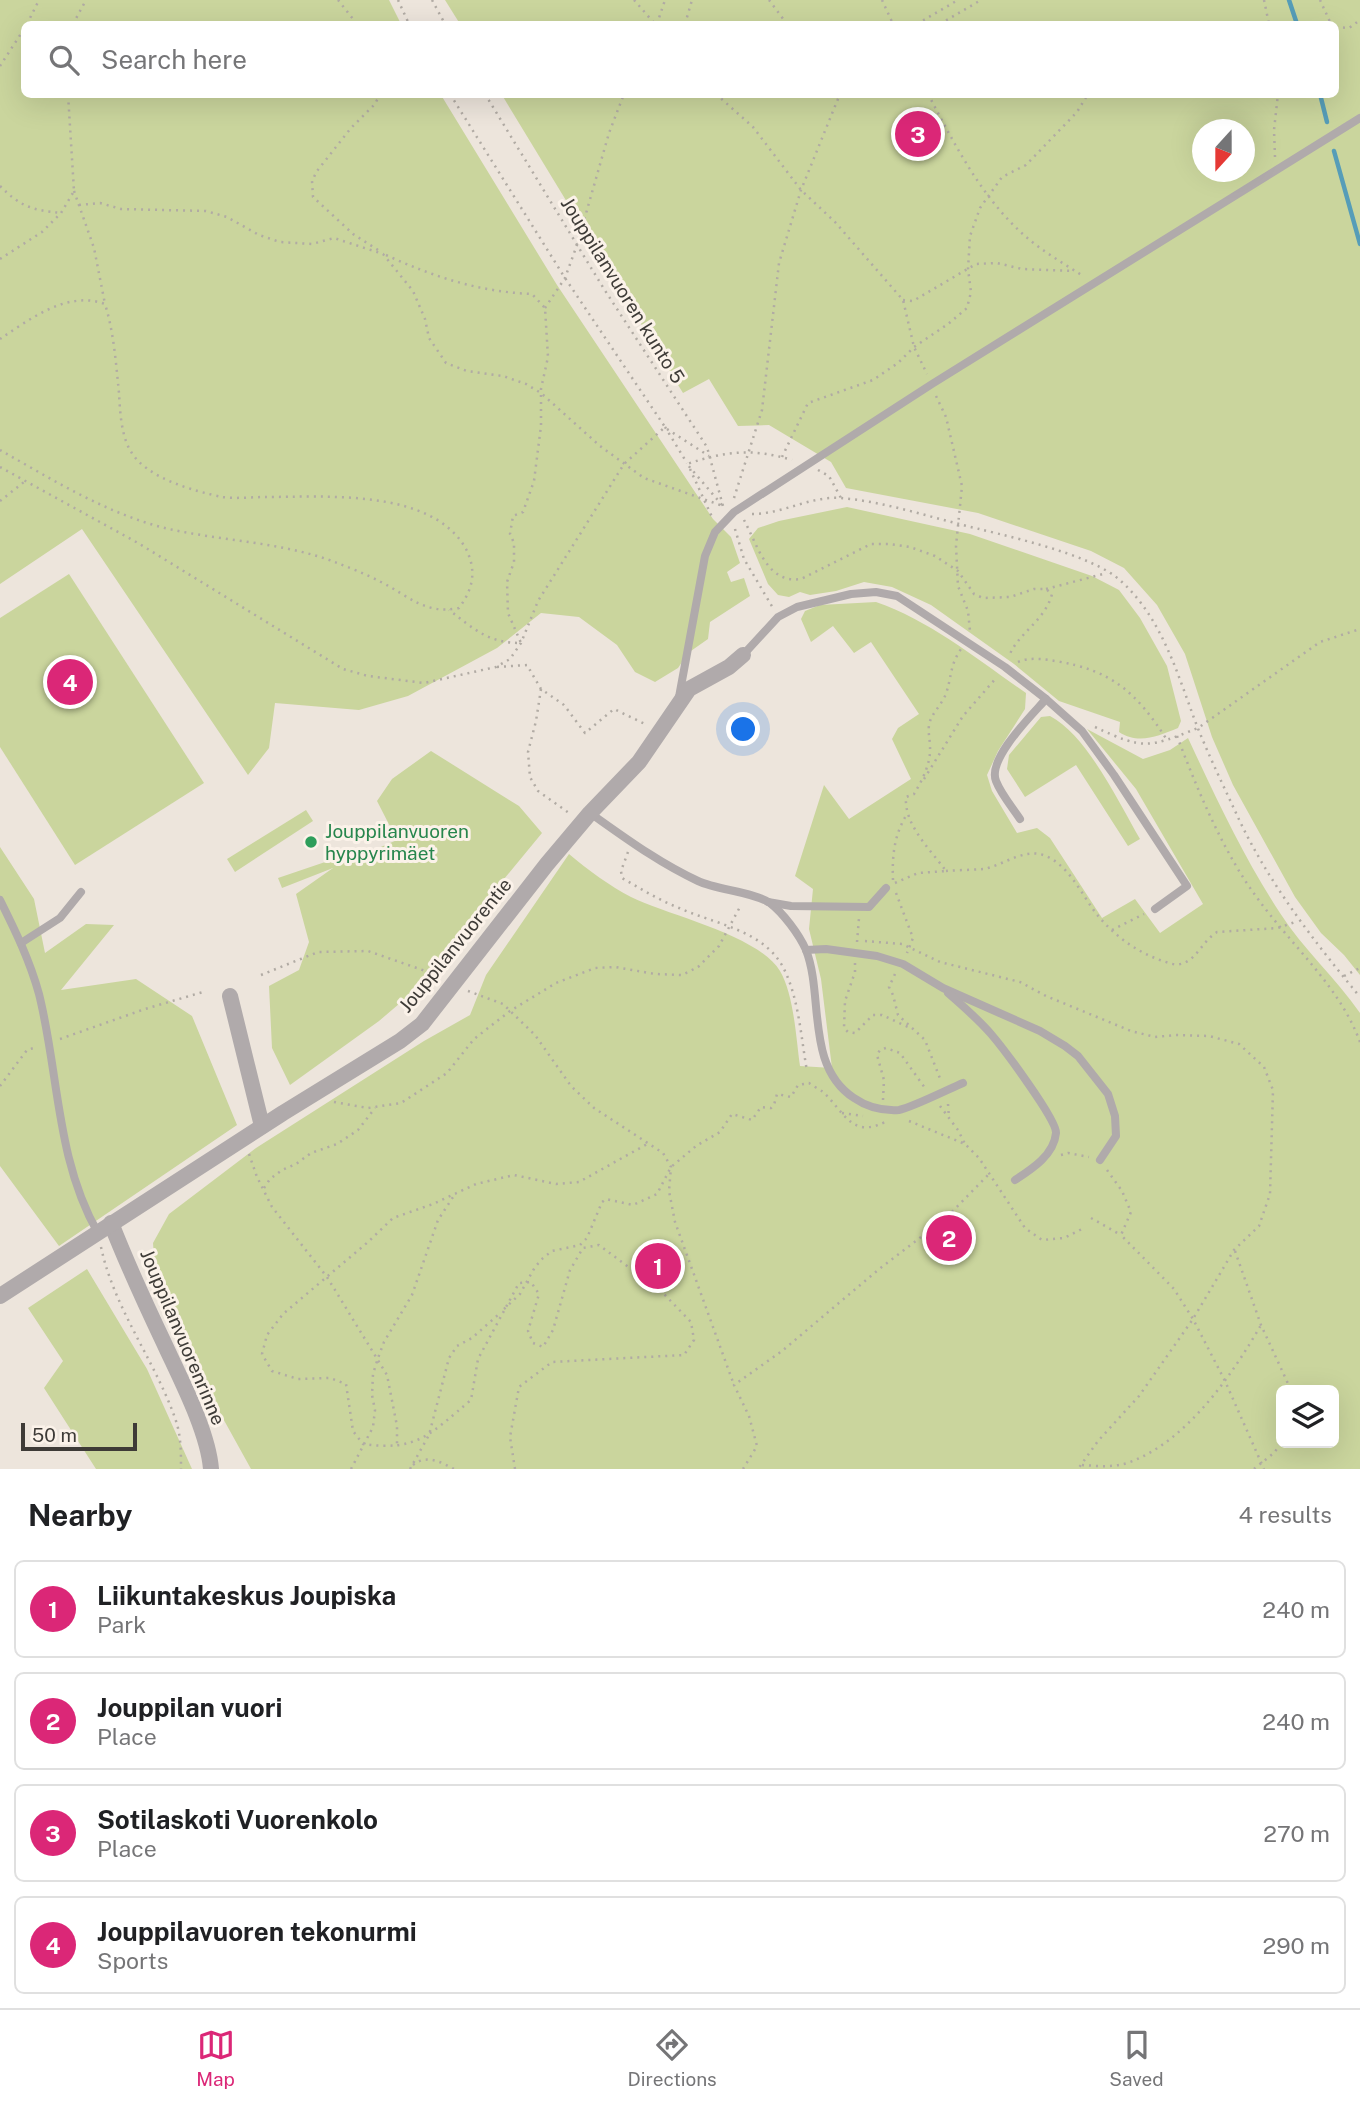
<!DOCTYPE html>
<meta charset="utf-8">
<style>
body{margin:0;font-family:"Public Sans",sans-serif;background:#f6f6f6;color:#202124}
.controls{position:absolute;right:21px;bottom:21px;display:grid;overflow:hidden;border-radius:10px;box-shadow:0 7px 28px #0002}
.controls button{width:63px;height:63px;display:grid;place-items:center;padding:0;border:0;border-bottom:2px solid #e0e0e0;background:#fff;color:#202124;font:35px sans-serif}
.compass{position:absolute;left:1192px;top:119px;width:63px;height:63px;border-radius:50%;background:#fff;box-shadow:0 7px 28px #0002;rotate:201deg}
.scale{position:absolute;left:21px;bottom:18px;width:116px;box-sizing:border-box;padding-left:7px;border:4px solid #3e3b37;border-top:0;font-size:19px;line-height:24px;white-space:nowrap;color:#3e3b37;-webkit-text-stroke:5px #fbf2e9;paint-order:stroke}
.you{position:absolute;left:744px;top:730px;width:24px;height:24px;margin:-18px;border:5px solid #fff;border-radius:50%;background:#1a73e8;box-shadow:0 0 0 10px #1a73e833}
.badge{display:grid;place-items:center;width:46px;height:46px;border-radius:50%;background:#db2777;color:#fff;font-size:23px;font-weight:700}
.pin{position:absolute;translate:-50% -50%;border:4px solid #fff;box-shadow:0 2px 7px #0006}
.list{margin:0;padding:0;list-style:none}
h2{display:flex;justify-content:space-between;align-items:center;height:91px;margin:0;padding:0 28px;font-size:30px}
h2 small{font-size:23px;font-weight:400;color:#757577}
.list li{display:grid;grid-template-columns:46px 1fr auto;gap:21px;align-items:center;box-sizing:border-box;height:98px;margin:0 14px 14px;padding:0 14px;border:2px solid #e0e0e0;border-radius:10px}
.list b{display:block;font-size:26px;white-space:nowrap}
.list p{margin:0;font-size:23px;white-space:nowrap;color:#757577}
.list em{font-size:23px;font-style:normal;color:#757577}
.icon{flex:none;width:38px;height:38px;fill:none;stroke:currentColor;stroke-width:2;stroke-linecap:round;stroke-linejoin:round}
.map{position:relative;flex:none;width:1360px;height:1469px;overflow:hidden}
.search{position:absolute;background:#fff;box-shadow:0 7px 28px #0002;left:21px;right:21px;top:21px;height:77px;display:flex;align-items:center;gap:18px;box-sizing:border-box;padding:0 24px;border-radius:10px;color:#757577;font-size:26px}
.sheet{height:539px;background:#fff}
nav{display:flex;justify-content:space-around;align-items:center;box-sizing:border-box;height:98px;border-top:2px solid #e0e0e0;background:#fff;font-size:19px;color:#757577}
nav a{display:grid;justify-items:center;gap:4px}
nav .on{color:#db2777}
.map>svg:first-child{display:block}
.green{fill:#cad59d;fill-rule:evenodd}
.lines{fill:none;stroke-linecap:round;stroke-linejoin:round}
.stream{stroke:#569db8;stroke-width:4.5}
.path{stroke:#b1aba4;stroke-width:2.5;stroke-dasharray:2 5;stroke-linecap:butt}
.lane{stroke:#b0aaab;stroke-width:8}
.street{stroke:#b0aaab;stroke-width:16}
.leisure-dot{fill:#2e9e5b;stroke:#fbf2e9;stroke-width:2.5}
.labels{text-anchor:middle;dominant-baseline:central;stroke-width:6;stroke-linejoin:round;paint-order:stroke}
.street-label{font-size:19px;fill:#3e3b37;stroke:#fbf2e9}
.leisure-label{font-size:19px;fill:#27864d;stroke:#fbf2e9;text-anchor:start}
</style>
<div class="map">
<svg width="1360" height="1469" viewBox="0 0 1360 1469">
<rect width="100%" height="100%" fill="#ede5dc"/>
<!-- green -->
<g class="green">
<path d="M 0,0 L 389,0 L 401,24 L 24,24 L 24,94 L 441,95 L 557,285 L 713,519 L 731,537 L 740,563 L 727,572 L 731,582 L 744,578 L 750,596 L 710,622 L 708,639 L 688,653 L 678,668 L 655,682 L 635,672 L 617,645 L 579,617 L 541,613 L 497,648 L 408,696 L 359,710 L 275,703 L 269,748 L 248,775 L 82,529 L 0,584 Z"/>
<path d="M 445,0 L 1360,0 L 1360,975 L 1344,955 L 1321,933 L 1295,897 L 1233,785 L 1212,737 L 1185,654 L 1157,605 L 1124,568 L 1091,551 L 978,513 L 846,488 L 831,462 L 769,425 L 738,426 L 709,379 L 683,393 L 502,95 L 1336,94 L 1336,24 L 460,24 ZM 1202,130 L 1244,130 L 1244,172 L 1202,172 Z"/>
<path d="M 847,507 L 970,534 L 1092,576 L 1119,590 L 1140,618 L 1167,666 L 1181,721 L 1178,728 C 1158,736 1139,745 1119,732 L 1120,722 L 1059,701 L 1014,664 L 931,605 L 892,587 L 864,582 L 836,591 L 810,595 L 800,592 L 789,597 L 778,595 L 768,584 L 749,539 L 758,528 L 779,521 Z"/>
<path d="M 69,574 L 204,783 L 75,865 L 0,747 L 0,618 Z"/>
<path d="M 876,602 C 931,621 978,660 1026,693 L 1025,709 L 998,751 L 987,775 L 992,791 L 1017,833 L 1037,828 L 1050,838 L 1102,918 L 1135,899 L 1160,933 L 1203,904 L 1136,789 L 1087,729 L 1143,759 L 1170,750 L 1188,738 C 1216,798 1244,858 1280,913 C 1303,949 1336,978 1360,1013 L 1360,1469 L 251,1469 L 215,1404 L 171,1313 L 155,1268 L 153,1243 L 169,1214 L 256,1148 L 424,1041 L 470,1015 L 486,975 L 569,854 C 588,870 610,886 631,897 C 670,916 758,935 780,971 C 794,995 796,1038 800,1066 L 832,1068 L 821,979 L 809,929 L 813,889 L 795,876 L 824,785 L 849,819 L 911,779 L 892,739 L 898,728 L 919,714 L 871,642 L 854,653 L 833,626 L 811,642 L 801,619 L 805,611 L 820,605 ZM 1281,1390 L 1334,1390 L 1334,1443 L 1281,1443 Z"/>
<path d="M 1050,716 C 1087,735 1119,803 1140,839 L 1128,846 L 1076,765 L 1025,797 L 1007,769 L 1009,755 L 1041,717 Z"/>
<path d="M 431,751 L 519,806 L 542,833 L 406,998 L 379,1021 L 290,1085 L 272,1048 L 269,986 L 299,970 L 309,942 L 296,894 L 333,868 L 282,888 L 278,878 L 334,859 L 337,866 L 397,840 L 377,801 L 392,779 Z"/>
<path d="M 306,810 L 313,821 L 235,872 L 227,859 Z"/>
<path d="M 0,847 L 34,899 L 45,953 L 86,924 L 114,925 L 61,990 L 136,979 L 192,1016 L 237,1125 L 59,1246 L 0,1166 Z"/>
<path d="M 87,1269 L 147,1369 L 192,1469 L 96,1469 L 44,1388 L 63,1361 L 28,1308 Z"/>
</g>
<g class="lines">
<!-- stream -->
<g class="stream">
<path d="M 1289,0 L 1297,24"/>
<path d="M 1320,94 L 1327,122"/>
<path d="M 1334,151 L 1360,244"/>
</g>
<!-- path -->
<g class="path">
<path d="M 338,0 L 357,24"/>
<path d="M 398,0 L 409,24"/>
<path d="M 432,0 L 445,24"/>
<path d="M 634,0 L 655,24"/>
<path d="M 769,0 L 787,24"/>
<path d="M 882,0 L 893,24"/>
<path d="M 1264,0 L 1269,24"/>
<path d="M 1320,0 L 1331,24"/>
<path d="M 27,24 L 39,0"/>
<path d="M 73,24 L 86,0"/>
<path d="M 657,24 L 665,0"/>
<path d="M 685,24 L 692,0"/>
<path d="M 917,24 L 958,0"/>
<path d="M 940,24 L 981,0"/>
<path d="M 1336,27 L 1349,28 L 1360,20"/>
<path d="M 0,66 L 24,29"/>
<path d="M 485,94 L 604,289 L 707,447 L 723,506"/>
<path d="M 716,94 L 753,127 L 801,190 L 835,222 L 903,300 L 914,347 L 927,374"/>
<path d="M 928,94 C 955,145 981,197 1025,236 C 1042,251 1063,263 1083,276"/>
<path d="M 1275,157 L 1274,130 L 1278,94"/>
<path d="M 0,186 C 21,207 32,210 61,213"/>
<path d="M 74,191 L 94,248 L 105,304"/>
<path d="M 79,205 L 100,203 L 121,209 L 206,211 L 227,217 L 259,235 L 280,242 L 312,244 L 334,238 L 383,254 L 413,291 L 425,319 L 429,338 L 446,363 L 467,371 L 503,376 L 526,384 L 541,393 L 600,446 L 644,478 L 723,506"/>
<path d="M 378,250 L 353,234 L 313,197 L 312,181 L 317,171 L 351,128 L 375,104 L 380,94"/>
<path d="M 386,255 C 434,277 480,292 532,294 L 545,308 L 548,357 L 541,389 L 541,426 L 534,481 L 523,512 L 513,516 L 510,534 L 514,543 L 514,562 L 507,582 L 508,613 L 521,643 C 488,643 474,629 449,610"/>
<path d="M 0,259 L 42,232 L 61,213 L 74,191 L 68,94"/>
<path d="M 903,300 L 913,301 L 976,264 L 997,263 L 1022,269 L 1074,271"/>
<path d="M 545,308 L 565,278 L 577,245 L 609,133 L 624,94"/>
<path d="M 0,339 C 30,319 68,290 105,304 C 114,333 116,364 119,393 C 120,411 121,434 130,450 C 145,478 194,491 222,497 C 236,499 251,497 265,497 C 324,497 432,488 466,549 C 477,571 473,589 459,608 C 425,615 409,596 381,582 C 366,574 348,567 332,561 C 280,542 223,541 169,529 C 109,515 53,480 0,450"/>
<path d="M 936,396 L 946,417 L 962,486 L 956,546 L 958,586 L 968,611 L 970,631"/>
<path d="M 665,427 L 687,463"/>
<path d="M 667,429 L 709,456"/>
<path d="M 782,457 L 808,403 L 873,380 L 898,363 L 914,347 L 948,324 L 967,308 L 971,292 L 968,269 L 970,236 L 980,208 L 1002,177 L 1026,165 L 1077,112 L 1088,94"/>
<path d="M 0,467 L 138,543 L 343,669 L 368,676 L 424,683 L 496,667 L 510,659 L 521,643 L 538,601 L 624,464 L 665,427 L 565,278 L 450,94"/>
<path d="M 690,469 L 712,517"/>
<path d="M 818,470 L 829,476 L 841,498"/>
<path d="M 734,498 L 762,410 L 779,263 L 801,190 L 840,94"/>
<path d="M 0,501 L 24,482"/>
<path d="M 722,505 L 687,464 C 726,451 752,448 792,460"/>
<path d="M 752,514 C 783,514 810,496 840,498 C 880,501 920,514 959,524 C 1001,535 1092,553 1122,582 C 1163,620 1178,676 1197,726 C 1209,756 1223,785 1236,813 C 1267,881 1313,940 1360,997"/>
<path d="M 744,520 C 758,546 767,584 801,579 L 871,544 L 889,544 L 910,547 L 935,556 L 958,571 L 974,594 L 983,598 L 1010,597 L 1034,589 L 1046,589 L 1052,594 C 1045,621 1019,632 1009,656"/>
<path d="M 735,529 L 744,559 L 773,608"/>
<path d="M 1046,589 L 1107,573"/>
<path d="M 1018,662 C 1029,657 1043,659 1055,661 C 1112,670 1137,693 1167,740"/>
<path d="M 497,667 L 527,665 L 541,689 L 564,705 L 585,733 L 614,709 L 645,724"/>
<path d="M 541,689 L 536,721 L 528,752 L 530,777 L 538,791 L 569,813"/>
<path d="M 1095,727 C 1144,750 1148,748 1198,728 L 1320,642 L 1360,629"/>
<path d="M 1177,736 C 1197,789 1224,854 1258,899 C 1292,946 1340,987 1360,1042"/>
<path d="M 924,779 L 963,716 L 997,677"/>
<path d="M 628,852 L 621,871 L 622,878 C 641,889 659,900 679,908 C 715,924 763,930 783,967 C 799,998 801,1038 807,1071"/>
<path d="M 946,871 C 958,870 972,870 984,869 C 1004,865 1025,847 1046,856 C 1069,866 1081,893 1095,912 C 1112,934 1135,951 1160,960 C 1169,963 1177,967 1186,962 C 1198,956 1204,940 1217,932 L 1278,928 L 1298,921"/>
<path d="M 893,880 C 892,856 894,835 907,814"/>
<path d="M 895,883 L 918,873 L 946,871 C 930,849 904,825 906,797 L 914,794 C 922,781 931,763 930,747 C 930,739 928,734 929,725 C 931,714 940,707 945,696 C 952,679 949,666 961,649"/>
<path d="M 896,893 L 913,938 L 907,953"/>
<path d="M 1112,930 L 1144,914"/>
<path d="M 865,941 L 902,944 L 940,962 L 1020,982 L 1046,996 L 1131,1031 L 1155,1037 L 1176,1035 L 1209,1036 L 1239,1044 L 1264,1067 L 1273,1090 L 1270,1194 L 1259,1226 L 1234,1250 L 1193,1319 L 1139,1396 L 1098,1441 L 1078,1469"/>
<path d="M 857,942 L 859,918"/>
<path d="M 855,963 L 855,972 L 845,1001 L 844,1028 L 848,1032 L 855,1033 L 873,1015 L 882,1015 L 908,1027"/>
<path d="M 895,974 L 889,987 L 893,995 L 898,1015 L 925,1040 L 941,1081"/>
<path d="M 261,975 L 318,952 L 368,951 L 434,974"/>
<path d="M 1344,976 L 1360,968"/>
<path d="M 468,991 L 503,1004 L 535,1035 L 571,1086 L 594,1108 L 663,1153 L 671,1167 L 669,1191 L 675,1222 L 734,1385"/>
<path d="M 60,1039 L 145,1009 L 203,992"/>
<path d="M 0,1086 L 27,1050 L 37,1047"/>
<path d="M 883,1100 L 884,1080 L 877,1055 L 880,1050 L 886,1048 L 900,1053 L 925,1088"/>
<path d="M 334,1102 L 368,1108 L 401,1103 L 447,1073 L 474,1039 L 510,1011 L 556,983 L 595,968 L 615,967 L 655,974 L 682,975 L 698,967 L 719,946 L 741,905"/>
<path d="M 948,1104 L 949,1118"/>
<path d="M 940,1106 L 958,1130 L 965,1144"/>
<path d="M 842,1113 L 863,1116"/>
<path d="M 909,1121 L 965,1144 L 979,1158 L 1025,1228 L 1042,1240 L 1064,1238 L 1082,1229"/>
<path d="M 249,1154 L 257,1177 L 272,1207 L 327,1277 L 387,1375 L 397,1426 L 397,1445"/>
<path d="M 1061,1155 L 1068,1153 L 1089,1157"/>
<path d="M 1107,1170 L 1122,1191 L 1131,1212 L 1121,1235 L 1174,1289 L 1193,1319 L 1225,1381 L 1264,1469"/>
<path d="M 264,1188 L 270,1179 L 282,1170 L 296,1164 L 311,1153 L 337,1144 L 358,1130 L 375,1108"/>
<path d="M 1091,1218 L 1121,1235"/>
<path d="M 101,1247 C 114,1309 156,1362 176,1421 C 181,1436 181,1453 181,1469"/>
<path d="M 1235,1251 L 1261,1325 L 1291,1390"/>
<path d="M 504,1309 L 520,1294 L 535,1267 L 543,1258 L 552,1251 L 580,1245 L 587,1238 L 602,1202 L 606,1199 L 633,1205 L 657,1194 L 671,1167 L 696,1146 L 720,1132 L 732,1114 L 752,1120 L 761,1107 L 771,1108 L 774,1105 L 777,1094 L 791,1097 L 798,1085 L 809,1083 C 813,1086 819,1089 823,1092 C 844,1111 851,1139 885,1122"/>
<path d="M 413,1465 C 426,1454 441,1462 454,1469"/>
<path d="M 1082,1465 C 1098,1466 1114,1468 1130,1462 C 1187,1441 1232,1375 1261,1325"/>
<path d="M 351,1469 L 373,1427 L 375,1410 L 372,1395 L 373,1374 L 378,1358 L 384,1342 L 412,1295 L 438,1220 L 455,1194"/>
<path d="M 410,1469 L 429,1435 L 449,1358 L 457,1346 L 472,1338 L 499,1314"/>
<path d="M 515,1469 L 510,1437 L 519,1387 L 552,1362 L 684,1355 L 694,1340 L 691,1322 L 662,1292 L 599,1245 L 583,1248 L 570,1270 L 553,1330 L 543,1347 L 533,1343 L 528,1331 L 539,1294 L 531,1282 L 519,1283 L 478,1359 L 471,1400 C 431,1433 418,1452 363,1444 L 353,1431 L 346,1384 L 330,1378 L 298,1379 L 272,1371 L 262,1354 L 267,1335 L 283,1314 L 368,1242 L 393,1218 L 433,1204 L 476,1184 L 514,1175 L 556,1184 L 579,1182 L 649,1143"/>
<path d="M 743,1469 L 757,1446 L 749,1416 L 734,1385 L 782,1351 L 878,1270 L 946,1218 L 989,1174"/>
<path d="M 1254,1469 L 1275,1452 L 1281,1441"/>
</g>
<!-- lane -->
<g class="lane">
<path d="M 743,655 L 778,617 L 797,607 L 851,594 L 876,592 L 897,596 L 1005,667 L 1046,699 L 1082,731 L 1114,775 L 1187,886 L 1155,909"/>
<path d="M 679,697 L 705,556 L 715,532 L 734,512 L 932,384 L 1360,118"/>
<path d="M 590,813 C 624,837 659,863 698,881 C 717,890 754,892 770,903 C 783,913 799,934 806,950 C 824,996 805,1066 854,1098 C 867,1107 883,1111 899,1110 C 911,1108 949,1089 963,1083"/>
<path d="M 1020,819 C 1012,807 1001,794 996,781 C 987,759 1032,715 1046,699"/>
<path d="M 0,900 C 15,930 30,961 39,994 C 59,1074 56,1160 98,1233"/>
<path d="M 768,902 L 791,906 L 869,907 L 886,888"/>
<path d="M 21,943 L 60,918 L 81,892"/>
<path d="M 806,950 L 826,949 L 877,956 L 903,964 L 943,988 L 1040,1031 L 1065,1046 L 1078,1056 L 1108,1094 L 1115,1116 L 1116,1136 L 1100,1160"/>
<path d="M 948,993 C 963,1006 978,1019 991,1034 C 1003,1048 1057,1120 1056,1133 C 1054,1155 1032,1169 1015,1180"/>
</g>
<!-- street -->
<g class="street">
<path d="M 230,996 L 262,1126"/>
<path d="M 111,1223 C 127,1264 145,1303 164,1343 C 180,1378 208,1431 211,1469"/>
<path d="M 0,1296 L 283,1113 L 400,1041 L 422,1024 L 547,864 L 590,813 L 639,762 L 689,689 L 729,667 L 743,655"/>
</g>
</g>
<!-- markers -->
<circle class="leisure-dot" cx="311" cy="842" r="7"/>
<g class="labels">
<!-- street labels -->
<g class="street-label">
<text transform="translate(623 290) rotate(58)">Jouppilanvuoren kunto 5</text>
<text transform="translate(455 945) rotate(-51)">Jouppilanvuorentie</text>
<text transform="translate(183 1337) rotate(67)">Jouppilanvuorenrinne</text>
</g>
<!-- leisure labels -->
<g class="leisure-label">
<text x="325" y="831">Jouppilanvuoren<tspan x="325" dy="22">hyppyrimäet</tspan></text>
</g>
</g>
</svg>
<div class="controls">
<button><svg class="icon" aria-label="layers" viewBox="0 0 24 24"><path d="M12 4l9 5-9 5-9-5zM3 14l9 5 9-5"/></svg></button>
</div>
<svg class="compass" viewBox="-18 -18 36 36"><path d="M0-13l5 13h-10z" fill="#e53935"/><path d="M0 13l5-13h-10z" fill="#757577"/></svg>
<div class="scale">50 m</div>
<div class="you"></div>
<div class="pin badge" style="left:658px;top:1266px">1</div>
<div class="pin badge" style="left:949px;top:1238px">2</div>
<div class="pin badge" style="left:918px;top:134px">3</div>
<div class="pin badge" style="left:70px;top:682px">4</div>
<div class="search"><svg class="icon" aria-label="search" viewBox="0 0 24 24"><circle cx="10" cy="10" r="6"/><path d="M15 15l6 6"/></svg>Search here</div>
</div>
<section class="sheet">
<h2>Nearby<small>4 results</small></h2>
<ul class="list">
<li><span class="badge">1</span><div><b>Liikuntakeskus Joupiska</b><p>Park</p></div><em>240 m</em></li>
<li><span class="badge">2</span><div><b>Jouppilan vuori</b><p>Place</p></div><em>240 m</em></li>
<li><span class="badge">3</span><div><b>Sotilaskoti Vuorenkolo</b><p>Place</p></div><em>270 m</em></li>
<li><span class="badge">4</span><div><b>Jouppilavuoren tekonurmi</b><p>Sports</p></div><em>290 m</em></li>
</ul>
</section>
<nav>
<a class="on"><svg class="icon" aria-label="map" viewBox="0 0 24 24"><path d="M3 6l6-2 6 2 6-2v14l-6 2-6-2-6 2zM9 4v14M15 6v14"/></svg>Map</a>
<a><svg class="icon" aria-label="directions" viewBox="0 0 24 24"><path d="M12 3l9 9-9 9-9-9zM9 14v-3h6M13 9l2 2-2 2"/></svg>Directions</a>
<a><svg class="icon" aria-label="saved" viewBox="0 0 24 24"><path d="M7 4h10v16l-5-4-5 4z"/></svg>Saved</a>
</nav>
